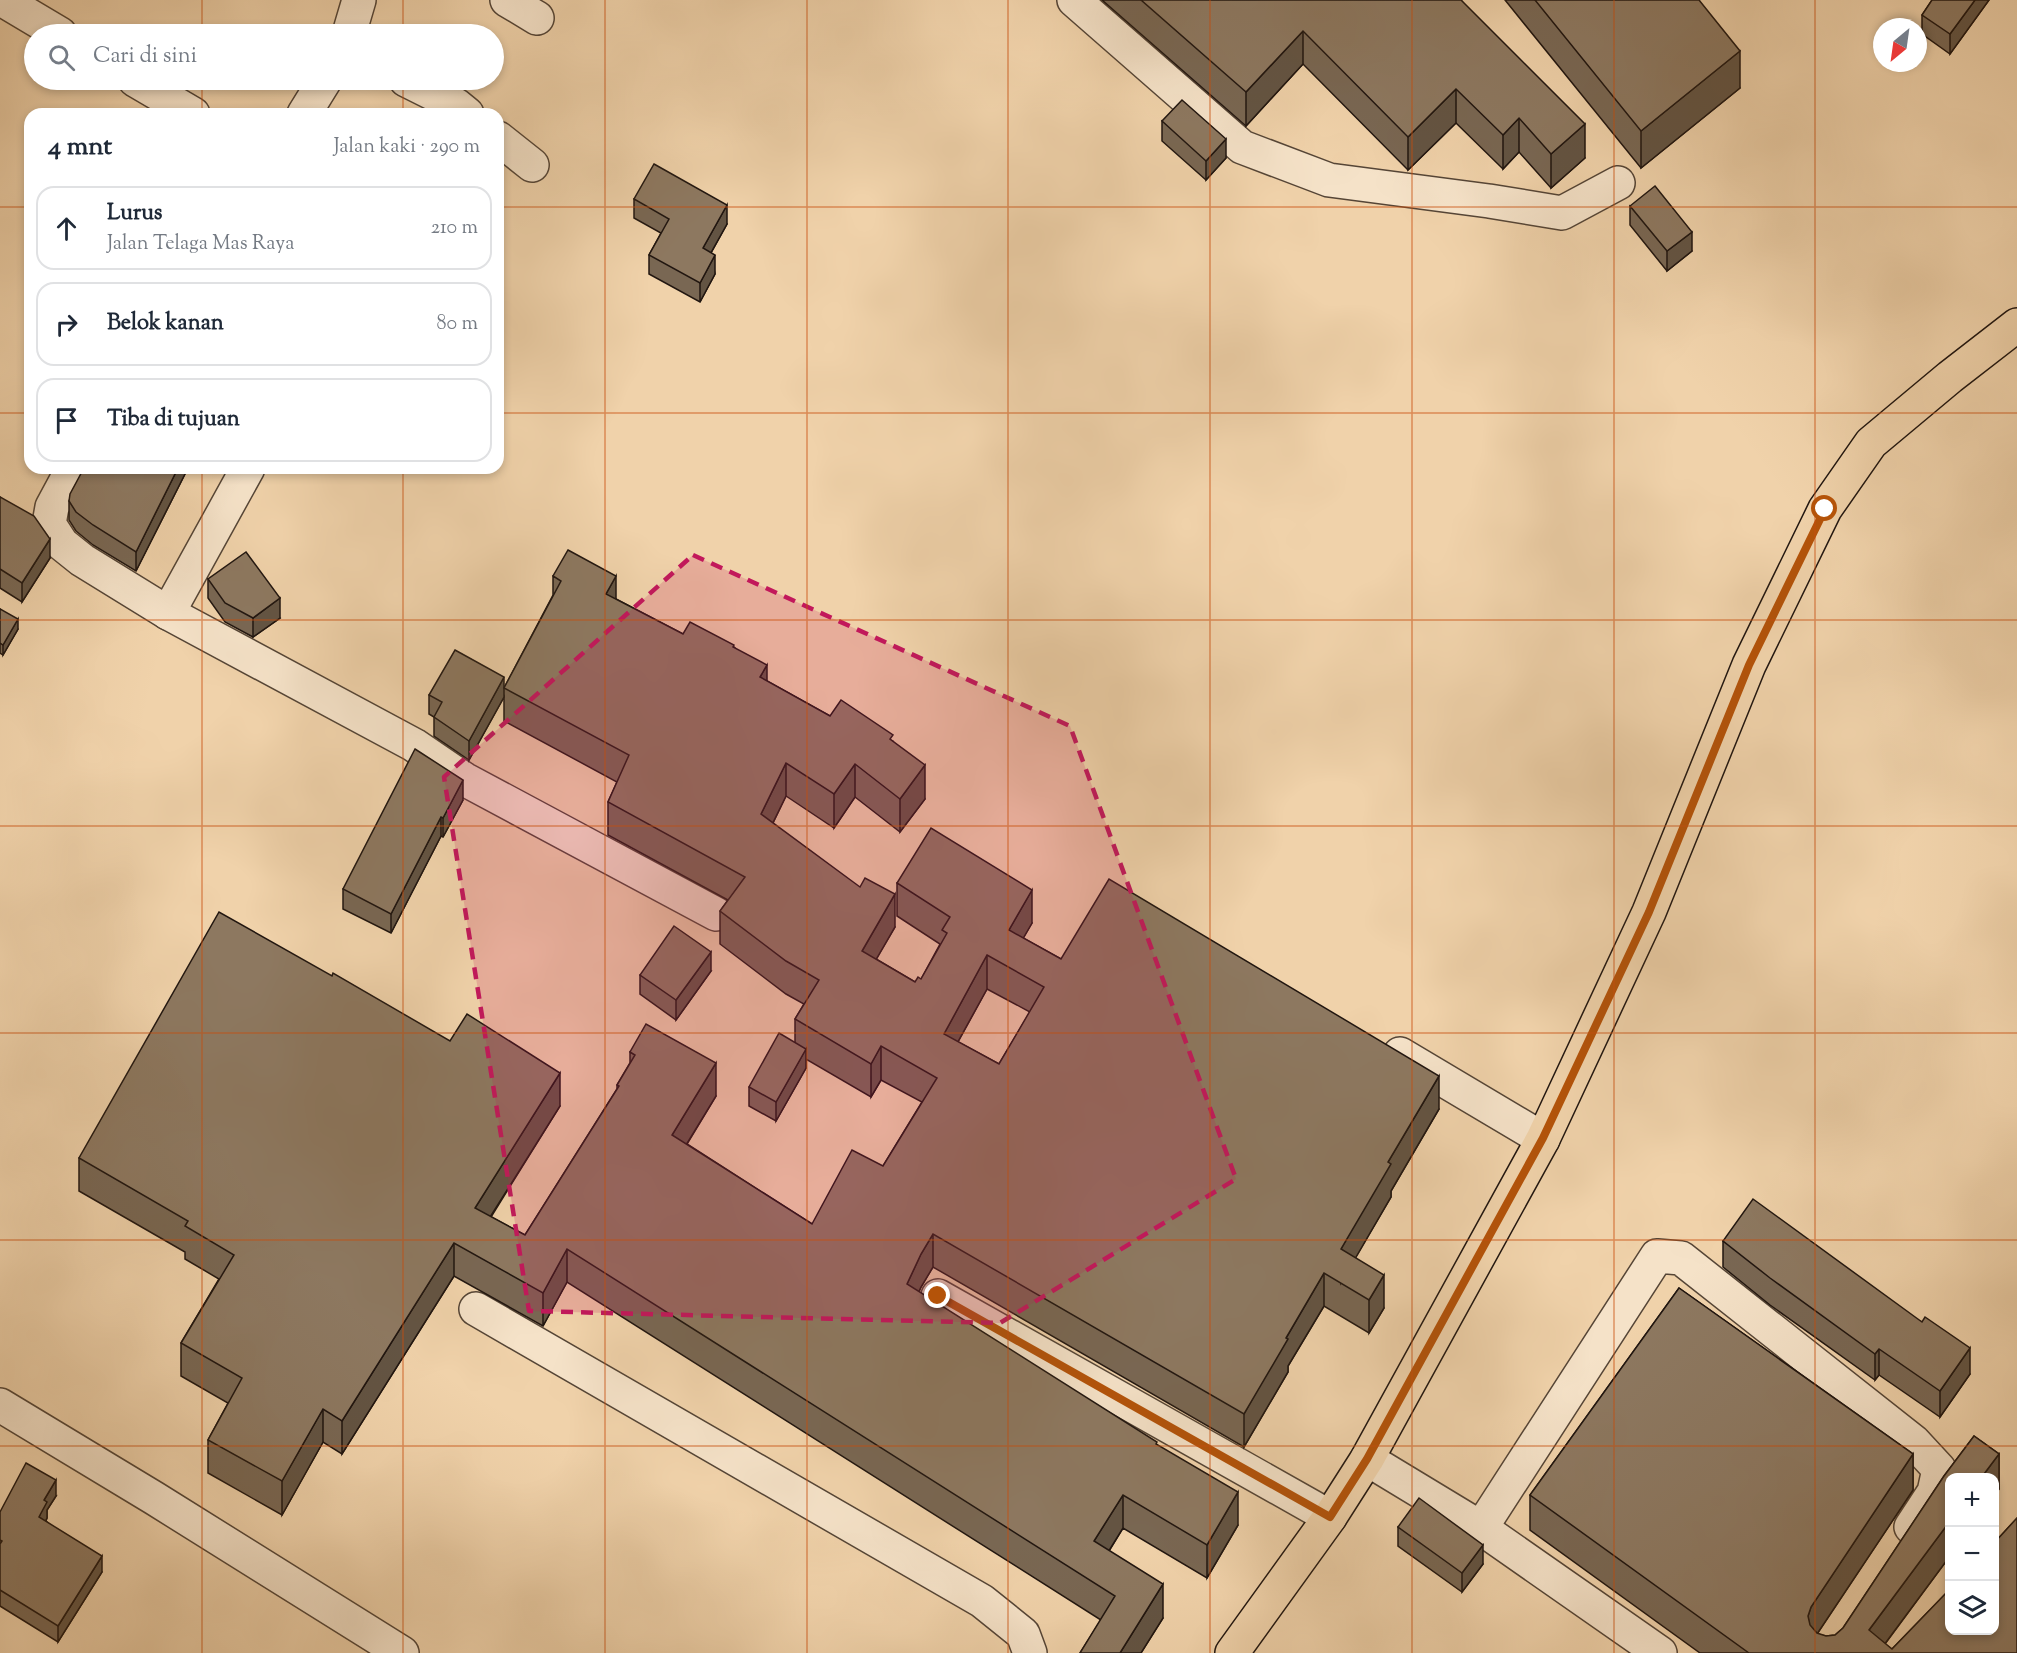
<!DOCTYPE html>
<html lang="id">
<meta charset="utf-8">
<style>
body{margin:0;font-family:"Sorts Mill Goudy",serif;background:#f2f2f3;color:#1f2937}
.controls{position:absolute;right:18px;bottom:18px;display:grid;overflow:hidden;border-radius:12px;box-shadow:0 3px 9px #0003}
.controls button{width:54px;height:54px;display:grid;place-items:center;padding:0;border:0;border-bottom:2px solid #e0e1e3;background:#fff;color:#1f2937;font:30px sans-serif}
.compass{position:absolute;left:1873px;top:18px;width:54px;height:54px;border-radius:50%;background:#fff;box-shadow:0 3px 9px #0003;rotate:209deg}
.stop{position:absolute;width:18px;height:18px;margin:-14px;border:4px solid #b45309;border-radius:50%;background:#fff}
.stop.end{background:#b45309;border-color:#fff;box-shadow:0 2px 6px #0008}
.list{margin:0;padding:0;list-style:none}
h2{display:flex;justify-content:space-between;align-items:center;height:78px;margin:0;padding:0 24px;font-size:26px}
h2 small{font-size:20px;font-weight:400;color:#747a83}
.list li{display:grid;grid-template-columns:39px 1fr auto;gap:18px;align-items:center;box-sizing:border-box;height:84px;margin:0 12px 12px;padding:0 12px;border:2px solid #e0e1e3;border-radius:18px}
.list b{display:block;font-size:22px;white-space:nowrap}
.list p{margin:0;font-size:20px;white-space:nowrap;color:#747a83}
.list em{font-size:20px;font-style:normal;color:#747a83}
.icon{flex:none;width:33px;height:33px;fill:none;stroke:currentColor;stroke-width:2;stroke-linecap:round;stroke-linejoin:round}
.map{position:relative;flex:none;width:2017px;height:1653px;overflow:hidden}
.search{position:absolute;background:#fff;box-shadow:0 3px 9px #0003;left:24px;top:24px;width:480px;height:66px;display:flex;align-items:center;gap:15px;box-sizing:border-box;padding:0 21px;border-radius:33px;color:#747a83;font-size:22px}
.panel{position:absolute;background:#fff;box-shadow:0 3px 9px #0003;left:24px;top:108px;width:480px;height:366px;border-radius:18px}
.map>svg:first-child{display:block}
.lines{fill:none;stroke-linecap:round;stroke-linejoin:round}
.minor-casing{stroke:#554536;stroke-width:36}
.major-casing{stroke:#211610;stroke-width:36}
.minor{stroke:#f5e2c8;stroke-width:33}
.major{stroke:#f0d2aa;stroke-width:33}
.wall{fill:#796753;stroke:#211610;stroke-width:1.5;fill-rule:evenodd}
.shaded-wall{fill:#635443;stroke:#211610;stroke-width:1.5}
.building{fill:#8d7860;stroke:#211610;stroke-width:1.5;fill-rule:evenodd}
.route{stroke:#b45309;stroke-width:8}
.marked{fill:#c2185b;fill-opacity:0.2;stroke:#c2185b;stroke-width:4.5;stroke-dasharray:12 8;stroke-linejoin:round}
.grid{fill:none;stroke:#ca4f0d;stroke-width:1.5;stroke-opacity:0.55}
</style>
<div class="map">
<svg width="2017" height="1653" viewBox="0 0 2017 1653">
<rect width="100%" height="100%" fill="#f0d2aa"/>
<filter id="stains"><feTurbulence type="fractalNoise" baseFrequency=".00333" numOctaves="4"/><feColorMatrix values="0 0 0 0 .2 0 0 0 0 .09 0 0 0 0 .02 0 0 0 .5 -.17"/></filter>
<radialGradient id="worn" r=".72"><stop offset=".6" stop-color="#630" stop-opacity="0"/><stop offset="1" stop-color="#630" stop-opacity=".3"/></radialGradient>
<g class="lines">
<defs>
<g id="minor">
<path d="M 3,0 L 60,34"/>
<path d="M 507,0 L 537,18"/>
<path d="M 1074,0 L 1242,147 L 1329,180 L 1489,201 L 1562,213 L 1618,183"/>
<path d="M 349,34 L 359,0"/>
<path d="M 135,80 L 193,114"/>
<path d="M 406,80 L 456,105 L 467,114"/>
<path d="M 304,114 L 325,80"/>
<path d="M 498,138 L 532,165"/>
<path d="M 73,468 L 52,507 L 49,524 L 62,544 L 82,560 L 168,613 L 414,745 L 464,779 L 716,914"/>
<path d="M 168,613 L 248,468"/>
<path d="M 1400,1054 L 1543,1139"/>
<path d="M 938,1296 L 1330,1517"/>
<path d="M 476,1309 L 982,1601 L 1023,1634 L 1030,1653"/>
<path d="M 0,1405 L 154,1498 L 402,1653"/>
<path d="M 1367,1459 L 1481,1528 L 1660,1653"/>
<path d="M 1481,1528 L 1657,1256 L 1681,1258 L 1914,1442 L 1939,1469 L 1934,1492 L 1911,1527"/>
</g>
<path id="major" d="M 1232,1653 L 1330,1517 L 1367,1459 L 1543,1139 L 1649,912 L 1749,665 L 1825,509 L 1871,443 L 1950,377 L 2017,325"/>
</defs>
<!-- minor casing -->
<use href="#minor" class="minor-casing"/>
<!-- major casing -->
<use href="#major" class="major-casing"/>
<!-- minor -->
<use href="#minor" class="minor"/>
<!-- major -->
<use href="#major" class="major"/>
</g>
<!-- wall -->
<g class="wall">
<path d="M 1102,0 L 1461,0 L 1585,158 L 1551,188 L 1519,152 L 1503,169 L 1456,123 L 1408,170 L 1303,64 L 1246,126 Z"/>
<path d="M 1505,0 L 1699,0 L 1740,88 L 1641,168 Z"/>
<path d="M 1932,0 L 1989,0 L 1950,54 L 1922,34 L 1922,15 Z"/>
<path d="M 1162,121 L 1226,158 L 1206,180 L 1162,141 Z"/>
<path d="M 634,199 L 727,224 L 711,253 L 715,274 L 700,302 L 649,274 L 649,255 L 661,233 L 634,218 Z"/>
<path d="M 1630,206 L 1692,251 L 1667,271 L 1630,225 Z"/>
<path d="M 84,468 L 188,468 L 136,571 L 93,545 L 76,531 L 69,520 L 69,501 Z"/>
<path d="M 0,497 L 50,558 L 22,602 L 0,588 Z"/>
<path d="M 553,576 L 616,599 L 683,634 L 734,647 L 767,681 L 830,716 L 893,741 L 925,799 L 900,832 L 855,797 L 834,828 L 786,796 L 773,823 L 895,927 L 876,959 L 915,982 L 921,979 L 940,944 L 897,916 L 897,883 L 1032,923 L 1023,938 L 1061,959 L 1439,1109 L 1391,1191 L 1391,1197 L 1355,1258 L 1384,1308 L 1369,1333 L 1324,1306 L 1288,1366 L 1288,1372 L 1244,1447 L 933,1267 L 921,1287 L 919,1292 L 1157,1445 L 1238,1525 L 1207,1578 L 1123,1528 L 1109,1551 L 1163,1618 L 1141,1653 L 1080,1653 L 1101,1620 L 567,1282 L 543,1326 L 454,1276 L 342,1454 L 323,1442 L 282,1515 L 208,1473 L 208,1440 L 228,1403 L 181,1376 L 181,1343 L 219,1279 L 185,1259 L 185,1252 L 79,1191 L 79,1158 L 332,976 L 560,1106 L 491,1217 L 525,1235 L 617,1089 L 617,1085 L 630,1063 L 630,1052 L 716,1096 L 687,1144 L 812,1224 L 883,1166 L 922,1102 L 881,1080 L 871,1097 L 806,1059 L 806,1068 L 776,1121 L 749,1106 L 749,1087 L 795,1043 L 795,1019 L 804,1004 L 786,994 L 720,944 L 720,911 L 728,900 L 608,835 L 608,802 L 617,782 L 504,721 L 504,697 L 469,760 L 434,736 L 434,717 L 429,714 L 429,695 L 504,688 L 553,595 ZM 987,989 L 1030,1012 L 999,1064 L 958,1042 Z"/>
<path d="M 208,579 L 280,618 L 253,637 L 225,622 L 208,598 Z"/>
<path d="M 0,609 L 18,629 L 3,655 L 0,653 Z"/>
<path d="M 463,800 L 443,837 L 441,836 L 391,933 L 343,909 L 343,889 Z"/>
<path d="M 711,971 L 676,1020 L 640,994 L 640,975 Z"/>
<path d="M 1723,1241 L 1922,1322 L 1970,1374 L 1940,1417 L 1879,1375 L 1875,1380 L 1770,1305 L 1723,1267 Z"/>
<path d="M 1679,1288 L 1913,1454 L 1913,1490 L 1817,1634 L 1826,1636 L 1835,1635 L 1843,1628 L 1944,1476 L 1974,1436 L 1999,1454 L 1999,1489 L 1995,1495 L 1995,1478 L 1950,1478 L 1950,1556 L 1885,1644 L 1892,1649 L 1950,1589 L 1950,1630 L 1995,1630 L 1995,1542 L 2017,1518 L 2017,1653 L 1700,1653 L 1530,1530 L 1530,1495 Z"/>
<path d="M 56,1496 L 47,1510 L 47,1518 L 46,1521 L 102,1572 L 58,1642 L 0,1606 L 0,1512 Z"/>
<path d="M 1398,1527 L 1483,1564 L 1462,1592 L 1398,1546 Z"/>
</g>
<!-- shaded-wall -->
<g class="shaded-wall">
<path d="M 1975,0 L 1989,0 L 1950,54 L 1950,34 Z"/>
<path d="M 1303,31 L 1303,64 L 1246,126 L 1246,92 Z"/>
<path d="M 1740,51 L 1740,88 L 1641,168 L 1641,131 Z"/>
<path d="M 1456,89 L 1456,123 L 1408,170 L 1408,137 Z"/>
<path d="M 1519,118 L 1519,152 L 1503,169 L 1503,135 Z"/>
<path d="M 1585,124 L 1585,158 L 1551,188 L 1551,154 Z"/>
<path d="M 1226,139 L 1226,158 L 1206,180 L 1206,161 Z"/>
<path d="M 727,205 L 727,224 L 703,267 L 703,248 Z"/>
<path d="M 1692,232 L 1692,251 L 1667,271 L 1667,251 Z"/>
<path d="M 715,255 L 715,274 L 700,302 L 700,283 Z"/>
<path d="M 178,468 L 188,468 L 136,571 L 136,552 Z"/>
<path d="M 50,539 L 50,558 L 22,602 L 22,583 Z"/>
<path d="M 616,576 L 616,610 L 606,594 Z"/>
<path d="M 280,598 L 280,618 L 253,637 L 253,618 Z"/>
<path d="M 18,619 L 18,629 L 3,655 L 3,645 Z"/>
<path d="M 767,665 L 767,699 L 760,677 Z"/>
<path d="M 504,677 L 504,697 L 469,760 L 469,741 Z"/>
<path d="M 786,763 L 786,796 L 761,847 L 761,814 Z"/>
<path d="M 855,764 L 855,797 L 834,828 L 834,794 Z"/>
<path d="M 925,765 L 925,799 L 900,832 L 900,799 Z"/>
<path d="M 463,780 L 463,800 L 443,837 L 443,818 Z"/>
<path d="M 441,817 L 441,836 L 391,933 L 391,914 Z"/>
<path d="M 1032,890 L 1032,923 L 1009,963 L 1009,930 Z"/>
<path d="M 895,894 L 895,927 L 862,984 L 862,951 Z"/>
<path d="M 711,952 L 711,971 L 676,1020 L 676,1000 Z"/>
<path d="M 987,955 L 987,989 L 944,1067 L 944,1034 Z"/>
<path d="M 881,1046 L 881,1080 L 871,1097 L 871,1064 Z"/>
<path d="M 806,1049 L 806,1068 L 776,1121 L 776,1102 Z"/>
<path d="M 716,1063 L 716,1096 L 672,1168 L 672,1135 Z"/>
<path d="M 560,1073 L 560,1106 L 475,1241 L 475,1208 Z"/>
<path d="M 1439,1076 L 1439,1109 L 1391,1191 L 1391,1197 L 1341,1283 L 1341,1249 L 1388,1162 Z"/>
<path d="M 933,1234 L 933,1267 L 921,1287 L 907,1317 L 907,1284 L 921,1254 Z"/>
<path d="M 454,1243 L 454,1276 L 342,1454 L 342,1421 Z"/>
<path d="M 567,1249 L 567,1282 L 543,1326 L 543,1293 Z"/>
<path d="M 1324,1273 L 1324,1306 L 1288,1366 L 1288,1372 L 1244,1447 L 1244,1414 L 1286,1338 Z"/>
<path d="M 1384,1275 L 1384,1308 L 1369,1333 L 1369,1300 Z"/>
<path d="M 1970,1348 L 1970,1374 L 1940,1417 L 1940,1391 Z"/>
<path d="M 1879,1349 L 1879,1375 L 1875,1380 L 1875,1354 Z"/>
<path d="M 323,1409 L 323,1442 L 282,1515 L 282,1481 Z"/>
<path d="M 1913,1454 L 1913,1490 L 1811,1643 L 1808,1616 L 1811,1607 Z"/>
<path d="M 1999,1454 L 1999,1489 L 1995,1495 L 1995,1478 L 1981,1478 Z"/>
<path d="M 56,1480 L 56,1496 L 47,1510 L 47,1518 L 39,1533 L 39,1517 L 44,1500 Z"/>
<path d="M 1238,1492 L 1238,1525 L 1207,1578 L 1207,1545 Z"/>
<path d="M 1123,1495 L 1123,1528 L 1094,1575 L 1094,1541 Z"/>
<path d="M 1950,1521 L 1950,1556 L 1878,1653 L 1869,1630 Z"/>
<path d="M 1483,1545 L 1483,1564 L 1462,1592 L 1462,1573 Z"/>
<path d="M 102,1556 L 102,1572 L 58,1642 L 58,1626 Z"/>
<path d="M 1163,1584 L 1163,1618 L 1141,1653 L 1120,1653 Z"/>
</g>
<!-- building -->
<g class="building">
<path d="M 1141,0 L 1461,0 L 1585,124 L 1551,154 L 1519,118 L 1503,135 L 1456,89 L 1408,137 L 1303,31 L 1246,92 Z"/>
<path d="M 1535,0 L 1699,0 L 1740,51 L 1641,131 Z"/>
<path d="M 1932,0 L 1975,0 L 1950,34 L 1922,15 Z"/>
<path d="M 1182,100 L 1226,139 L 1206,161 L 1162,121 Z"/>
<path d="M 654,164 L 727,205 L 703,248 L 715,255 L 700,283 L 649,255 L 669,219 L 634,199 Z"/>
<path d="M 1655,186 L 1692,232 L 1667,251 L 1630,206 Z"/>
<path d="M 84,468 L 178,468 L 136,552 L 93,525 L 76,512 L 69,501 L 70,494 Z"/>
<path d="M 0,497 L 34,516 L 50,539 L 22,583 L 0,569 Z"/>
<path d="M 568,550 L 616,576 L 606,594 L 683,634 L 690,622 L 734,645 L 733,647 L 767,665 L 760,677 L 830,716 L 841,700 L 893,735 L 890,739 L 925,765 L 900,799 L 855,764 L 834,794 L 786,763 L 761,814 L 860,887 L 865,878 L 895,894 L 862,951 L 915,982 L 918,977 L 921,979 L 947,933 L 942,930 L 950,917 L 897,883 L 931,828 L 1032,890 L 1009,930 L 1061,959 L 1109,879 L 1439,1076 L 1388,1162 L 1391,1164 L 1341,1249 L 1384,1275 L 1369,1300 L 1324,1273 L 1286,1338 L 1288,1339 L 1244,1414 L 933,1234 L 921,1254 L 907,1284 L 1157,1442 L 1156,1444 L 1238,1492 L 1207,1545 L 1123,1495 L 1094,1541 L 1163,1584 L 1120,1653 L 1080,1653 L 1115,1596 L 567,1249 L 543,1293 L 454,1243 L 342,1421 L 323,1409 L 282,1481 L 208,1440 L 242,1378 L 181,1343 L 234,1255 L 185,1226 L 188,1221 L 79,1158 L 219,912 L 332,976 L 333,973 L 450,1041 L 467,1014 L 560,1073 L 475,1208 L 525,1235 L 619,1086 L 617,1085 L 635,1055 L 630,1052 L 646,1024 L 716,1063 L 672,1135 L 812,1224 L 852,1150 L 883,1166 L 937,1078 L 881,1046 L 871,1064 L 795,1019 L 819,980 L 786,961 L 720,911 L 745,877 L 608,802 L 629,755 L 504,688 L 561,581 L 553,576 ZM 987,955 L 1044,987 L 999,1064 L 944,1034 Z"/>
<path d="M 246,552 L 280,598 L 253,618 L 225,603 L 208,579 Z"/>
<path d="M 0,609 L 18,619 L 3,645 L 0,643 Z"/>
<path d="M 455,650 L 504,677 L 469,741 L 434,717 L 442,702 L 429,695 Z"/>
<path d="M 415,749 L 463,780 L 443,818 L 441,817 L 391,914 L 343,889 Z"/>
<path d="M 674,926 L 711,952 L 676,1000 L 640,975 Z"/>
<path d="M 779,1033 L 806,1049 L 776,1102 L 749,1087 Z"/>
<path d="M 1753,1199 L 1922,1322 L 1925,1317 L 1970,1348 L 1940,1391 L 1879,1349 L 1875,1354 L 1770,1278 L 1723,1241 Z"/>
<path d="M 1679,1288 L 1913,1454 L 1811,1607 L 1808,1616 L 1810,1625 L 1817,1633 L 1826,1636 L 1835,1635 L 1843,1628 L 1944,1476 L 1974,1436 L 1999,1454 L 1981,1478 L 1950,1478 L 1950,1521 L 1869,1630 L 1892,1649 L 1950,1589 L 1950,1630 L 1995,1630 L 1995,1542 L 2017,1518 L 2017,1653 L 1749,1653 L 1530,1495 Z"/>
<path d="M 26,1463 L 56,1480 L 44,1500 L 47,1502 L 39,1517 L 102,1556 L 58,1626 L 0,1590 L 0,1544 L 2,1541 L 0,1540 L 0,1512 Z"/>
<path d="M 1419,1498 L 1483,1545 L 1462,1573 L 1398,1527 Z"/>
</g>
<g class="lines">
<!-- route -->
<path class="route" d="M 938,1296 L 1330,1517 L 1367,1459 L 1543,1138 L 1649,912 L 1749,665 L 1825,509"/>
</g>
<!-- marked area -->
<path class="marked" d="M 693,555 L 1070,726 L 1236,1179 L 1000,1323 L 529,1311 L 444,777 Z"/>
<!-- grid -->
<path class="grid" d="M 202,0 L 202,34M 403,0 L 403,34M 605,0 L 605,1653M 807,0 L 807,1653M 1008,0 L 1008,1653M 1210,0 L 1210,1653M 1412,0 L 1412,1653M 1614,0 L 1614,1653M 1815,0 L 1815,1653M 202,80 L 202,114M 403,80 L 403,114M 0,207 L 30,207M 498,207 L 2017,207M 0,413 L 30,413M 498,413 L 2017,413M 202,468 L 202,1653M 403,468 L 403,1653M 0,620 L 2017,620M 0,826 L 2017,826M 0,1033 L 2017,1033M 0,1240 L 2017,1240M 0,1446 L 2017,1446"/>
<rect width="100%" height="100%" filter="url(#stains)"/>
<rect width="100%" height="100%" fill="url(#worn)"/>
</svg>
<div class="controls">
<button>+</button>
<button>−</button>
<button><svg class="icon" aria-label="layers" viewBox="0 0 24 24"><path d="M12 4l9 5-9 5-9-5zM3 14l9 5 9-5"/></svg></button>
</div>
<svg class="compass" viewBox="-18 -18 36 36"><path d="M0-13l5 13h-10z" fill="#e53935"/><path d="M0 13l5-13h-10z" fill="#747a83"/></svg>
<div class="stop" style="left:1825px;top:509px"></div>
<div class="stop end" style="left:938px;top:1296px"></div>
<div class="search"><svg class="icon" aria-label="search" viewBox="0 0 24 24"><circle cx="10" cy="10" r="6"/><path d="M15 15l6 6"/></svg>Cari di sini</div>
<section class="panel">
<h2>4 mnt<small>Jalan kaki · 290 m</small></h2>
<ul class="list">
<li><svg class="icon" aria-label="ahead" viewBox="0 0 24 24"><path d="M12 20V5M6 11l6-6 6 6"/></svg><div><b>Lurus</b><p>Jalan Telaga Mas Raya</p></div><em>210 m</em></li>
<li><svg class="icon" aria-label="right" viewBox="0 0 24 24"><path d="M7 20v-9h11M14 6l5 5-5 5"/></svg><div><b>Belok kanan</b></div><em>80 m</em></li>
<li><svg class="icon" aria-label="arrive" viewBox="0 0 24 24"><path d="M6 21V4h12l-3 4 3 4H6"/></svg><div><b>Tiba di tujuan</b></div></li>
</ul>
</section>
</div>
